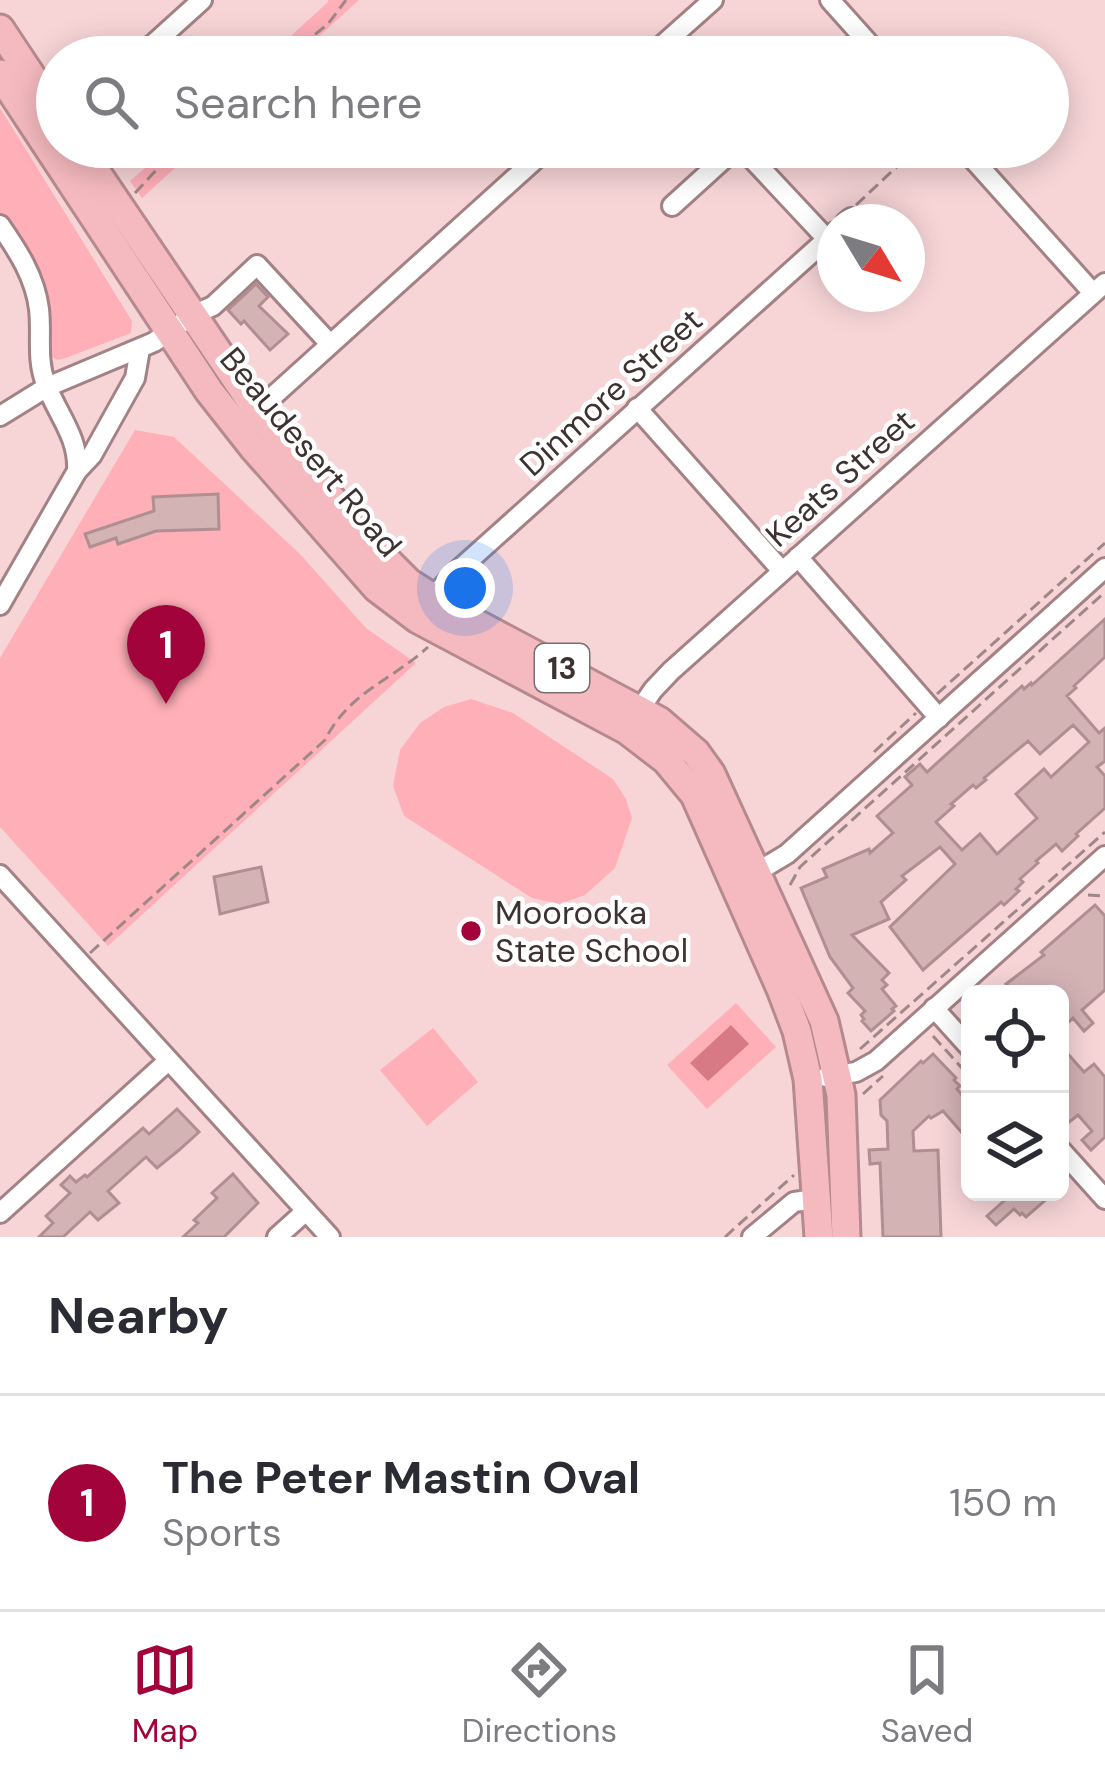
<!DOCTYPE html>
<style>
body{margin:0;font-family:"DM Sans",sans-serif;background:#f2f2f3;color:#2b2b33}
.controls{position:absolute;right:36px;bottom:36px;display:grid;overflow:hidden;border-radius:18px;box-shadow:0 6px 30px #0003}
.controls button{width:108px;height:108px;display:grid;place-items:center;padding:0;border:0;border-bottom:3px solid #e1e1e2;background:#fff;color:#2b2b33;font:60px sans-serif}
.compass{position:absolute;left:817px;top:204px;width:108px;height:108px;border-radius:50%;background:#fff;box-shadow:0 6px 30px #0003;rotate:128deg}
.you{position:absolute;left:465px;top:588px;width:42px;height:42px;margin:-30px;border:9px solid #fff;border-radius:50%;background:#1a73e8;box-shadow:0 0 0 18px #1a73e833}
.badge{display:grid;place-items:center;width:78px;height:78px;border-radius:50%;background:#a1033a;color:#fff;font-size:39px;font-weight:700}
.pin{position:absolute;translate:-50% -99px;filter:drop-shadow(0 3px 6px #0008)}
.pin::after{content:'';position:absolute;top:63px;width:42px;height:36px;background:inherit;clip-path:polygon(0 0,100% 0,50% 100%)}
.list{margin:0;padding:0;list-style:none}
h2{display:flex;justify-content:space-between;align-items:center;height:156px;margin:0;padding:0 48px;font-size:51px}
h2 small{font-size:39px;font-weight:400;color:#7c7c81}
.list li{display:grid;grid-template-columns:78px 1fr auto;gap:36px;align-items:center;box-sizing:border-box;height:216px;padding:0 48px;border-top:3px solid #e1e1e2}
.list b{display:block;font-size:45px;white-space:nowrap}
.list p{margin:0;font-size:39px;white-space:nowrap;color:#7c7c81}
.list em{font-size:39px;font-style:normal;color:#7c7c81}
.icon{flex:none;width:66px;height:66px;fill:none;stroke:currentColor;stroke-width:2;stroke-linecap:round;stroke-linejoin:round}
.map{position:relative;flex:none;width:1105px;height:1237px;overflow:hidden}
.search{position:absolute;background:#fff;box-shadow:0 6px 30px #0003;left:36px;right:36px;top:36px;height:132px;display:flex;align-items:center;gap:30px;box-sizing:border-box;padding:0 42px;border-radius:66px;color:#7c7c81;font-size:45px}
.sheet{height:372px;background:#fff}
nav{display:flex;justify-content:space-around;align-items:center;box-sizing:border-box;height:168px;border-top:3px solid #e1e1e2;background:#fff;font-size:33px;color:#7c7c81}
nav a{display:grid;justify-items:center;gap:6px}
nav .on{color:#a1033a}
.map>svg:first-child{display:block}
.green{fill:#ffafb8}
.water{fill:#d87a86}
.building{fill:#d4b3b5;stroke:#af8f92;stroke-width:3;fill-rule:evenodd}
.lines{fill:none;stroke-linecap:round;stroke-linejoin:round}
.minor-casing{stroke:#a28285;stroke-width:24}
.highway-casing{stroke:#b58a8e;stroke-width:33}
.path{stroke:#9f8788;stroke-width:3;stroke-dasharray:12 6;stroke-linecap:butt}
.minor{stroke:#fff;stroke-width:18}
.highway{stroke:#f5babf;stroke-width:27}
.poi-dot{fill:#a1033a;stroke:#fff;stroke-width:4.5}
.labels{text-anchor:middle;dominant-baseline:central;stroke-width:9;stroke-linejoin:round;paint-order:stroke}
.shield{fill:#fff;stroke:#786f70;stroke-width:3}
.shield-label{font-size:30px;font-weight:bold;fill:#3e3132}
.street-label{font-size:33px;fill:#3e3132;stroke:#fff}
.poi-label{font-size:33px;fill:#3e3132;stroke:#fff;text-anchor:start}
</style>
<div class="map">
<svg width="1105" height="1237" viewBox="0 0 1105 1237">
<rect width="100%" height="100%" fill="#f7d5d7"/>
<!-- green -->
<g class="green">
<path d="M 328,0 L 359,0 L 296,57 L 268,57 L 328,2 Z"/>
<path d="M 0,108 L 132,321 L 131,333 L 66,358 L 58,360 L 50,356 L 24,247 L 0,212 Z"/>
<path d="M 169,147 L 198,147 L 142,198 L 130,181 Z"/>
<path d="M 135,430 L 174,437 L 300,554 L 366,628 L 416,663 L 108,946 L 0,827 L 0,658 Z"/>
<path d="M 471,699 L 513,713 L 613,779 L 626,799 L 632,818 L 615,868 L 585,895 L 560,904 L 532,898 L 404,816 L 393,786 L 400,750 L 420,723 L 444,707 Z"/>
<path d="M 736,1003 L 776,1047 L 707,1109 L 667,1065 Z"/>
<path d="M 433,1028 L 478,1082 L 427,1126 L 380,1070 Z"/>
</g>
<!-- water -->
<path class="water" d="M 731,1025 L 749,1044 L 708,1081 L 690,1063 Z"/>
<!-- building -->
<g class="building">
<path d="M 256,284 L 268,297 L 259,306 L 288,334 L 270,350 L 244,321 L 241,324 L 228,310 Z"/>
<path d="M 218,494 L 219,529 L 156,531 L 118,544 L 116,538 L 90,547 L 85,534 L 154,511 L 153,497 Z"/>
<path d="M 1105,619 L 1105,657 L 1074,686 L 1076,688 L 1067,696 L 1099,733 L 1105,728 L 1105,761 L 1097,767 L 1105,776 L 1105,808 L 1076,834 L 1078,836 L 1062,851 L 1056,844 L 1036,861 L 1038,863 L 1020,879 L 1023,882 L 1016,889 L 1019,891 L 1004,905 L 1001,902 L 923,970 L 890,927 L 955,864 L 940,847 L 902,876 L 906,880 L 881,902 L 889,919 L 852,935 L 889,973 L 882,980 L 887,985 L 882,989 L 896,1006 L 892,1009 L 894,1011 L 871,1031 L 862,1021 L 864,1019 L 861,1015 L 865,1011 L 848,993 L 853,988 L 830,957 L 801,888 L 827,877 L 823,869 L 869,849 L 870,853 L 893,833 L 877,816 L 912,785 L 905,777 L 920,764 L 927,772 L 1022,686 L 1024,689 L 1031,683 L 1032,685 ZM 1073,725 L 1089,742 L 1051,777 L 1044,769 L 1016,794 L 1037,818 L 997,854 L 980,834 L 962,850 L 936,822 L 954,806 L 951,804 L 973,785 L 976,788 L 986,780 L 984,778 L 1028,741 L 1040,754 Z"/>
<path d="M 261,867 L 268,902 L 220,914 L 214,877 Z"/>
<path d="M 1095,905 L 1105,916 L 1105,990 L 1082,1010 L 1093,1023 L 1084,1031 L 1073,1018 L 1060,1030 L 1060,994 L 999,994 L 1008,986 L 1006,984 L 1044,955 L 1041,952 Z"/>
<path d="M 1060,1045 L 1084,1072 L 1094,1064 L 1105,1077 L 1105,1137 L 1091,1150 L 1082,1140 L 1092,1131 L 1078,1115 L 1068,1123 L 1060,1115 Z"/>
<path d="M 933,1054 L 956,1078 L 954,1080 L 960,1086 L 957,1089 L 970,1104 L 970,1142 L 943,1111 L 931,1118 L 929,1116 L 913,1131 L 914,1151 L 938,1150 L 941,1237 L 883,1237 L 880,1163 L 870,1164 L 869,1150 L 888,1149 L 887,1121 L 881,1115 L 880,1100 L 921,1061 L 923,1063 Z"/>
<path d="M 177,1109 L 199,1132 L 179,1150 L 157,1168 L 146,1157 L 108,1191 L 119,1203 L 98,1220 L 90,1212 L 63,1237 L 39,1237 L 53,1223 L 46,1216 L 70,1193 L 61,1185 L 70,1176 L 76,1182 L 85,1175 L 87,1177 L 143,1128 L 149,1134 Z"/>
<path d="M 233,1174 L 258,1203 L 224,1237 L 183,1237 L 198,1223 L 194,1220 L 217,1198 L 212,1193 Z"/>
<path d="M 1014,1192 L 1042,1192 L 1048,1198 L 1026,1217 L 1022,1213 L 1020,1215 L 1014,1209 L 996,1225 L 987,1216 Z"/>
</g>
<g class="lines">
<defs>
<g id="minor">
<path d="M 830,0 L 881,57"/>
<path d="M 139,57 L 202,0"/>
<path d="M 649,57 L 713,0"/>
<path d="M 741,147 L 827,239"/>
<path d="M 962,147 L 1093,293"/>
<path d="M 672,206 L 737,147"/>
<path d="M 846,222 L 851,218"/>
<path d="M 0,225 C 18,251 35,277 39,309 C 42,335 36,359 46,384 C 57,414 79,437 77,471 L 0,605"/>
<path d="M 637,408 L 782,571"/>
<path d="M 0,416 L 47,387 L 154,342 L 193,315 L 213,306 L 257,265 L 330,344"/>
<path d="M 250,417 L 549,147"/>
<path d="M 77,471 L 92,455 L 135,378 L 140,349"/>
<path d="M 798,557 L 939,718"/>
<path d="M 431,599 L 454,574 L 835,232"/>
<path d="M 636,715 L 653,690 L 671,671 L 1105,283"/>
<path d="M 757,872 L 787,854 L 1105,568"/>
<path d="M 0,875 L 330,1237"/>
<path d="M 934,1008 L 970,1048"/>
<path d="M 826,1077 L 856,1072 L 876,1061 L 1105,856"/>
<path d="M 1060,1149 L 1105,1199"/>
<path d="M 0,1213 L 168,1061"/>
<path d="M 277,1237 L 306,1211"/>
<path d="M 752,1237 L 794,1202 L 816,1199"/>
</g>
<g id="highway">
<path d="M 0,29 L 57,115"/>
<path d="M 0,74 L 209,391 L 253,447 L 377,588 L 418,619 L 627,730 L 666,760 L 695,795 L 781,989 L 797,1031 L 808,1079 L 819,1237"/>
<path d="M 79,147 L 257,410 L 366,540 L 409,583 L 458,614 L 659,721 L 696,753 L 711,774 L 824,1021 L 841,1095 L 846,1237"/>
</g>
</defs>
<!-- minor casing -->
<use href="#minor" class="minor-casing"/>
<!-- highway casing -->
<use href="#highway" class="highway-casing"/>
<!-- path -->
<g class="path">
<path d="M 287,57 L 328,24 L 346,0"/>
<path d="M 135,193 L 160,166 L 175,159 L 183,147"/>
<path d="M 856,205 L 918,147"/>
<path d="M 937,694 L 1105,543"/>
<path d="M 874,752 L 916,713"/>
<path d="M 790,885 L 800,867 L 1105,592"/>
<path d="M 1088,895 L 1105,896"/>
<path d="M 90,953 L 325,740 C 349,692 391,681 428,647"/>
<path d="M 933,1036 L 970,1077"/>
<path d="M 860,1049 L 1105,832"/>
<path d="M 863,1094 L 883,1076"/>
<path d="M 725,1237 L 794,1175"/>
</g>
<!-- minor -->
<use href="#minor" class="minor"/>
<!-- highway -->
<use href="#highway" class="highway"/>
</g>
<!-- markers -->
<circle class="poi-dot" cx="471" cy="931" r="12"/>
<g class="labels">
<!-- shield labels -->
<rect class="shield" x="535" y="644" width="54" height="48" rx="9"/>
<g class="shield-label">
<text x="562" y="668">13</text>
</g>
<!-- street labels -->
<g class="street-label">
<text transform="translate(611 392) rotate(-42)">Dinmore Street</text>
<text transform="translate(311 452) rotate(50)">Beaudesert Road</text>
<text transform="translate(840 478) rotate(-42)">Keats Street</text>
</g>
<!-- poi labels -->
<g class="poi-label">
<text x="495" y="912">Moorooka<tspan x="495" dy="38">State School</tspan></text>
</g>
</g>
</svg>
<div class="controls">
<button><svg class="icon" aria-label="locate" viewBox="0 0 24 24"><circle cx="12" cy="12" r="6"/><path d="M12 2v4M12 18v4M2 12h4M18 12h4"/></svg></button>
<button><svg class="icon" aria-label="layers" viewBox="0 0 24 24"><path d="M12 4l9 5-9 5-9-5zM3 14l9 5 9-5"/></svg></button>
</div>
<svg class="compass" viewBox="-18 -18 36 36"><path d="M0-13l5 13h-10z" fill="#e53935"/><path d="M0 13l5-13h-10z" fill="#7c7c81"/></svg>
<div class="you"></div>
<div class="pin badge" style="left:166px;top:704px">1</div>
<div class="search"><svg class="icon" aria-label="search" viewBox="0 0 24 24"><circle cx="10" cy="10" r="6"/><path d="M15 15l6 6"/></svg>Search here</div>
</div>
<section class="sheet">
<h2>Nearby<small></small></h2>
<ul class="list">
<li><span class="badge">1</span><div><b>The Peter Mastin Oval</b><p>Sports</p></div><em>150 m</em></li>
</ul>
</section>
<nav>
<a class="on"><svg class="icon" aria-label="map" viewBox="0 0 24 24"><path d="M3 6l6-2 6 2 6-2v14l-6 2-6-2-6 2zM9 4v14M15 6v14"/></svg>Map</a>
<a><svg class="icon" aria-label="directions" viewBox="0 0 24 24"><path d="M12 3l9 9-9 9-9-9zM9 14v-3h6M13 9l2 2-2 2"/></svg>Directions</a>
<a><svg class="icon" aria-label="saved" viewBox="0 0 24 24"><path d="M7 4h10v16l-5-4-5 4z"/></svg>Saved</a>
</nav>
